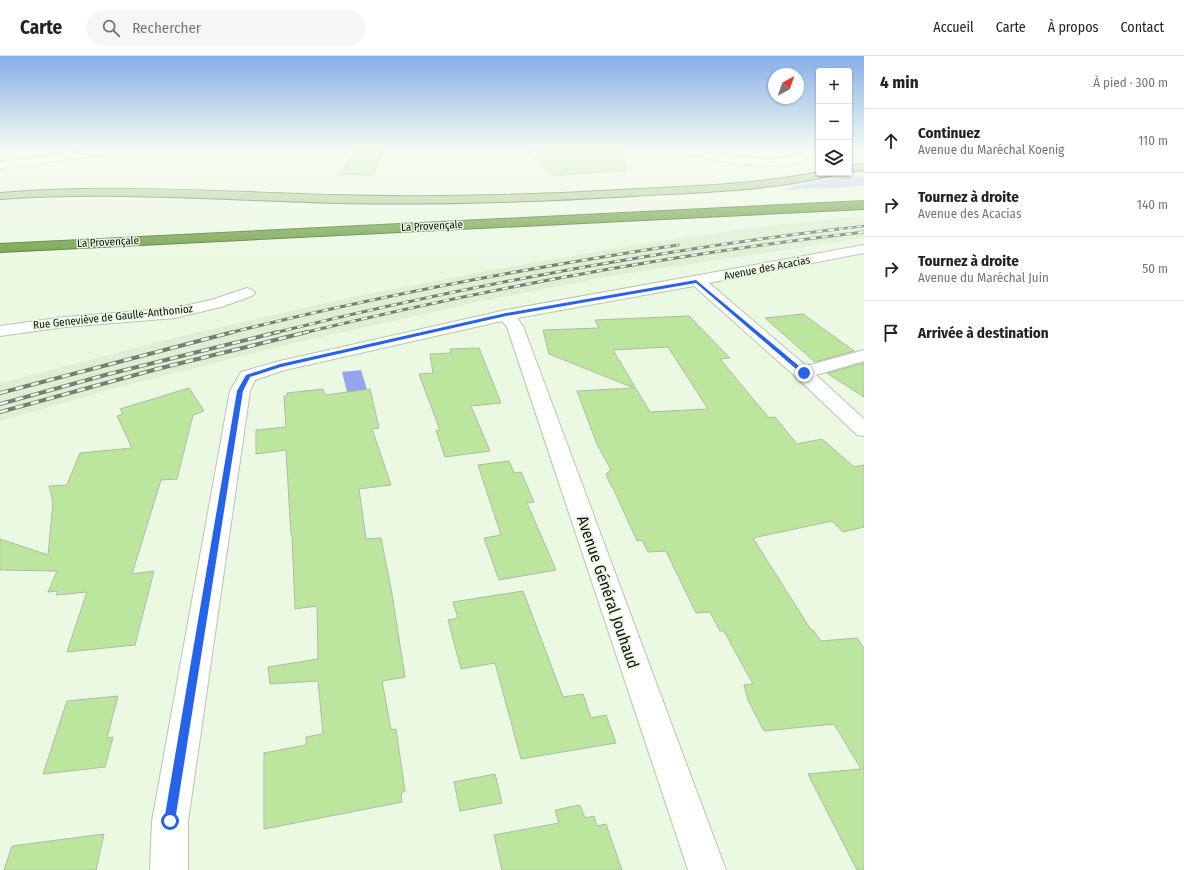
<!DOCTYPE html>
<html lang="fr">
<meta charset="utf-8">
<style>
body{margin:0;font-family:"Fira Sans Condensed",sans-serif;background:#f6f6f6;color:#222}
.controls{position:absolute;right:12px;top:12px;display:grid;overflow:hidden;border-radius:4px;box-shadow:0 1px 3px #0004}
.controls button{width:36px;height:36px;display:grid;place-items:center;padding:0;border:0;border-bottom:1px solid #e0e0e0;background:#fff;color:#222;font:20px sans-serif}
.compass{position:absolute;left:768px;top:12px;width:36px;height:36px;border-radius:50%;background:#fff;box-shadow:0 1px 3px #0004;rotate:40deg}
.stop{position:absolute;width:12px;height:12px;margin:-9px;border:3px solid #2563eb;border-radius:50%;background:#fff}
.stop.end{background:#2563eb;border-color:#fff;box-shadow:0 1px 4px #0008}
.list{margin:0;padding:0;list-style:none}
h2{display:flex;justify-content:space-between;align-items:center;height:52px;margin:0;padding:0 16px;font-size:17px}
h2 small{font-size:13px;font-weight:400;color:#767676}
.list li{display:grid;grid-template-columns:26px 1fr auto;gap:12px;align-items:center;box-sizing:border-box;height:64px;padding:0 16px;border-top:1px solid #e0e0e0}
.list b{display:block;font-size:15px;white-space:nowrap}
.list p{margin:0;font-size:13px;white-space:nowrap;color:#767676}
.list em{font-size:13px;font-style:normal;color:#767676}
.icon{flex:none;width:22px;height:22px;fill:none;stroke:currentColor;stroke-width:2;stroke-linecap:round;stroke-linejoin:round}
.map{position:relative;flex:none;width:864px;height:814px;overflow:hidden}
header{display:flex;align-items:center;gap:24px;box-sizing:border-box;height:56px;padding:0 20px;background:#fff;border-bottom:1px solid #e0e0e0}
header strong{font-size:19px}
nav{display:flex;gap:22px;margin-inline-start:auto;font-size:14px}
.search{width:280px;height:36px;background:#f6f6f6;display:flex;align-items:center;gap:10px;box-sizing:border-box;padding:0 14px;border-radius:22px;color:#767676;font-size:15px}
main{display:flex}
aside{flex:1;background:#fff}
.map>svg:first-child{display:block}
.built{fill:#deefd3}
.green{fill:#bdc9f4}
.water{fill:#94a5eb}
.building{fill:#bce59e;stroke:#afbba7;fill-rule:evenodd}
.lines{fill:none;stroke-linecap:round;stroke-linejoin:round}
.minor-casing{stroke:#b9c5b1;stroke-width:2}
.major-casing{stroke:#4e6f32;stroke-width:2}
.highway-casing{stroke:#4e6f32;stroke-width:2}
.minor{fill:#fff;fill-rule:evenodd}
.major{fill:#a9c68f;fill-rule:evenodd}
.highway{fill:#6fa045;fill-rule:evenodd}
.rail-far2-casing{stroke:#767f71;stroke-width:2.5}
.rail-far1-casing{stroke:#767f71;stroke-width:3}
.rail-casing{stroke:#767f71;stroke-width:4}
.rail-far2{stroke:#ebf8e2;stroke-width:1.5;stroke-dasharray:4.5;stroke-linecap:butt}
.rail-far1{stroke:#ebf8e2;stroke-width:2;stroke-dasharray:6;stroke-linecap:butt}
.rail{stroke:#ebf8e2;stroke-width:2.5;stroke-dasharray:8;stroke-linecap:butt}
.route{fill:#2563eb}
.labels{text-anchor:middle;dominant-baseline:central;stroke-width:3;stroke-linejoin:round;paint-order:stroke}
.far-street-label{font-size:11px;fill:#11150e;stroke:#ebf8e2}
.near-street-label{font-size:16px;fill:#11150e;stroke:#ebf8e2}
</style>
<header>
<strong>Carte</strong>
<div class="search"><svg class="icon" aria-label="search" viewBox="0 0 24 24"><circle cx="10" cy="10" r="6"/><path d="M15 15l6 6"/></svg>Rechercher</div>
<nav><a>Accueil</a><a>Carte</a><a>À propos</a><a>Contact</a></nav>
</header>
<main>
<div class="map">
<svg width="864" height="814" viewBox="0 0 864 814">
<rect width="100%" height="100%" fill="#ebf8e2"/>
<!-- built -->
<path class="built" d="M 864,160 L 864,182 L 616,219 L 477,246 L 286,289 L 115,332 L 0,365 L 0,327 L 186,279 L 343,243 L 492,214 L 636,189 L 758,171 Z"/>
<!-- green -->
<path class="green" d="M 864,120 L 864,130 L 786,134 C 810,124 839,122 864,120 Z"/>
<!-- water -->
<path class="water" d="M 361,314 L 368,337 L 348,340 L 342,316 Z"/>
<!-- building -->
<g class="building">
<path d="M 353,95 L 385,95 L 373,119 L 339,118 Z"/>
<path d="M 527,95 L 625,95 L 626,114 L 553,120 Z"/>
<path d="M 803,258 L 854,295 L 815,306 L 765,262 Z"/>
<path d="M 689,260 L 730,302 L 720,303 L 769,362 L 775,361 L 797,388 L 822,383 L 854,411 L 864,409 L 864,471 L 843,476 L 832,465 L 753,482 L 811,574 L 813,574 L 821,585 L 857,582 L 864,592 L 864,814 L 857,814 L 808,718 L 861,713 L 834,668 L 764,675 L 748,644 L 744,629 L 753,628 L 724,575 L 720,575 L 710,556 L 696,557 L 666,495 L 648,496 L 642,484 L 637,485 L 613,432 L 611,430 L 606,418 L 611,414 L 597,388 L 577,335 L 634,332 L 549,298 L 543,274 L 599,272 L 595,264 ZM 668,291 L 708,353 L 650,356 L 613,294 Z"/>
<path d="M 479,292 L 501,347 L 471,350 L 490,395 L 445,401 L 436,374 L 440,374 L 419,318 L 433,317 L 430,298 L 451,297 L 450,293 Z"/>
<path d="M 864,307 L 864,341 L 827,317 Z"/>
<path d="M 189,332 L 204,355 L 193,359 L 177,423 L 161,424 L 132,518 L 154,515 L 135,589 L 67,596 L 87,536 L 56,539 L 58,535 L 48,536 L 57,515 L 0,514 L 0,483 L 48,499 L 53,446 L 49,430 L 67,429 L 80,397 L 132,392 L 117,360 L 123,358 L 120,353 Z"/>
<path d="M 323,333 L 325,339 L 370,333 L 379,372 L 372,373 L 391,429 L 359,433 L 366,483 L 381,482 L 392,538 L 405,621 L 382,625 L 391,674 L 396,673 L 405,735 L 401,737 L 402,746 L 264,773 L 264,697 L 306,689 L 306,681 L 323,678 L 318,625 L 270,628 L 268,611 L 318,603 L 317,550 L 295,553 L 292,479 L 291,479 L 286,394 L 256,398 L 256,374 L 286,371 L 284,340 L 287,340 L 287,337 Z"/>
<path d="M 509,405 L 514,417 L 521,416 L 534,446 L 527,447 L 556,514 L 499,524 L 484,482 L 501,479 L 478,409 Z"/>
<path d="M 523,535 L 563,641 L 583,638 L 591,662 L 606,659 L 616,687 L 521,703 L 495,607 L 461,613 L 448,564 L 458,562 L 453,546 Z"/>
<path d="M 118,640 L 107,682 L 113,681 L 105,711 L 43,718 L 67,645 Z"/>
<path d="M 495,718 L 502,747 L 460,755 L 454,726 Z"/>
<path d="M 580,749 L 585,762 L 594,760 L 597,770 L 606,768 L 622,814 L 502,814 L 494,779 L 559,767 L 555,754 Z"/>
<path d="M 104,778 L 96,814 L 4,814 L 12,790 Z"/>
</g>
<g class="lines">
<defs>
<g id="minor">
<path d="M 83,95 L 113,95 L 108,98 L 0,112 L 0,106 Z"/>
<path d="M 685,95 C 717,95 748,105 781,102 C 792,101 811,92 819,96 C 784,120 725,107 686,97 Z"/>
<path d="M 864,189 L 864,197 L 709,227 L 806,310 L 864,294 L 864,305 L 816,319 L 864,363 L 864,380 L 857,379 L 796,321 L 694,230 L 517,262 L 523,270 L 726,814 L 688,814 L 507,271 L 502,265 L 285,314 L 255,324 L 250,335 L 188,765 L 188,814 L 150,814 L 152,765 L 230,335 L 241,316 L 280,305 L 506,254 Z"/>
<path d="M 247,232 L 252,234 L 255,237 L 252,240 L 221,251 L 175,262 L 65,271 L 0,280 L 0,270 L 65,261 L 175,252 L 211,244 Z"/>
</g>
<g id="major">
<path d="M 864,108 L 864,114 L 849,116 L 849,110 Z"/>
<path d="M 819,116 L 835,117 L 834,119 C 769,135 700,136 634,140 C 534,146 435,149 336,147 C 223,144 112,135 0,143 L 0,137 C 112,128 222,136 334,139 C 435,142 537,139 639,133 C 699,130 760,128 819,116 Z"/>
</g>
<path id="highway" d="M 864,145 L 864,153 L 0,196 L 0,188 Z"/>
</defs>
<!-- minor casing -->
<use href="#minor" class="minor-casing"/>
<!-- major casing -->
<use href="#major" class="major-casing"/>
<!-- highway casing -->
<use href="#highway" class="highway-casing"/>
<!-- minor -->
<use href="#minor" class="minor"/>
<!-- major -->
<use href="#major" class="major"/>
<!-- highway -->
<use href="#highway" class="highway"/>
<defs>
<path id="rail-far2" d="M 830,174 L 864,170"/>
<g id="rail-far1">
<path d="M 229,277 C 377,240 527,212 678,189"/>
<path d="M 274,277 C 460,231 648,196 838,173"/>
<path d="M 303,277 C 488,232 675,198 864,176"/>
</g>
<g id="rail">
<path d="M 0,337 L 233,276"/>
<path d="M 0,348 L 109,318 L 278,276"/>
<path d="M 0,356 L 157,313 L 307,276"/>
</g>
</defs>
<!-- rail-far2 casing -->
<use href="#rail-far2" class="rail-far2-casing"/>
<!-- rail-far1 casing -->
<use href="#rail-far1" class="rail-far1-casing"/>
<!-- rail casing -->
<use href="#rail" class="rail-casing"/>
<!-- rail-far2 -->
<use href="#rail-far2" class="rail-far2"/>
<!-- rail-far1 -->
<use href="#rail-far1" class="rail-far1"/>
<!-- rail -->
<use href="#rail" class="rail"/>
</g>
<!-- sky -->
<linearGradient id="sky" x2="0" y2="1"><stop stop-color="#86aee9"/><stop offset="0.45" stop-color="#f6fcf2"/><stop offset="1" stop-color="#f6fcf2" stop-opacity="0"/></linearGradient>
<rect width="864" height="209" fill="url(#sky)"/>
<!-- route -->
<path class="route" d="M 696,224 L 805,315 L 805,318 L 802,318 L 696,227 L 506,260 L 281,311 L 250,321 L 243,335 L 175,765 L 173,769 L 170,771 L 166,769 L 164,765 L 237,335 L 246,319 L 280,308 L 506,257 Z"/>
<g class="labels">
<!-- far-street labels -->
<g class="far-street-label">
<text transform="translate(432 170) rotate(-3)">La Provençale</text>
<text transform="translate(108 186) rotate(-3)">La Provençale</text>
<text transform="translate(767 212) rotate(-11)">Avenue des Acacias</text>
<text transform="translate(113 261) rotate(-6)">Rue Geneviève de Gaulle-Anthonioz</text>
</g>
<!-- near-street labels -->
<g class="near-street-label">
<text transform="translate(608 536) rotate(71)">Avenue Général Jouhaud</text>
</g>
</g>
</svg>
<div class="controls">
<button>+</button>
<button>−</button>
<button><svg class="icon" aria-label="layers" viewBox="0 0 24 24"><path d="M12 4l9 5-9 5-9-5zM3 14l9 5 9-5"/></svg></button>
</div>
<svg class="compass" viewBox="-18 -18 36 36"><path d="M0-13l5 13h-10z" fill="#e53935"/><path d="M0 13l5-13h-10z" fill="#767676"/></svg>
<div class="stop" style="left:170px;top:765px"></div>
<div class="stop end" style="left:804px;top:317px"></div>
</div>
<aside>
<h2>4 min<small>À pied · 300 m</small></h2>
<ul class="list">
<li><svg class="icon" aria-label="ahead" viewBox="0 0 24 24"><path d="M12 20V5M6 11l6-6 6 6"/></svg><div><b>Continuez</b><p>Avenue du Maréchal Koenig</p></div><em>110 m</em></li>
<li><svg class="icon" aria-label="right" viewBox="0 0 24 24"><path d="M7 20v-9h11M14 6l5 5-5 5"/></svg><div><b>Tournez à droite</b><p>Avenue des Acacias</p></div><em>140 m</em></li>
<li><svg class="icon" aria-label="right" viewBox="0 0 24 24"><path d="M7 20v-9h11M14 6l5 5-5 5"/></svg><div><b>Tournez à droite</b><p>Avenue du Maréchal Juin</p></div><em>50 m</em></li>
<li><svg class="icon" aria-label="arrive" viewBox="0 0 24 24"><path d="M6 21V4h12l-3 4 3 4H6"/></svg><div><b>Arrivée à destination</b></div></li>
</ul>
</aside>
</main>
